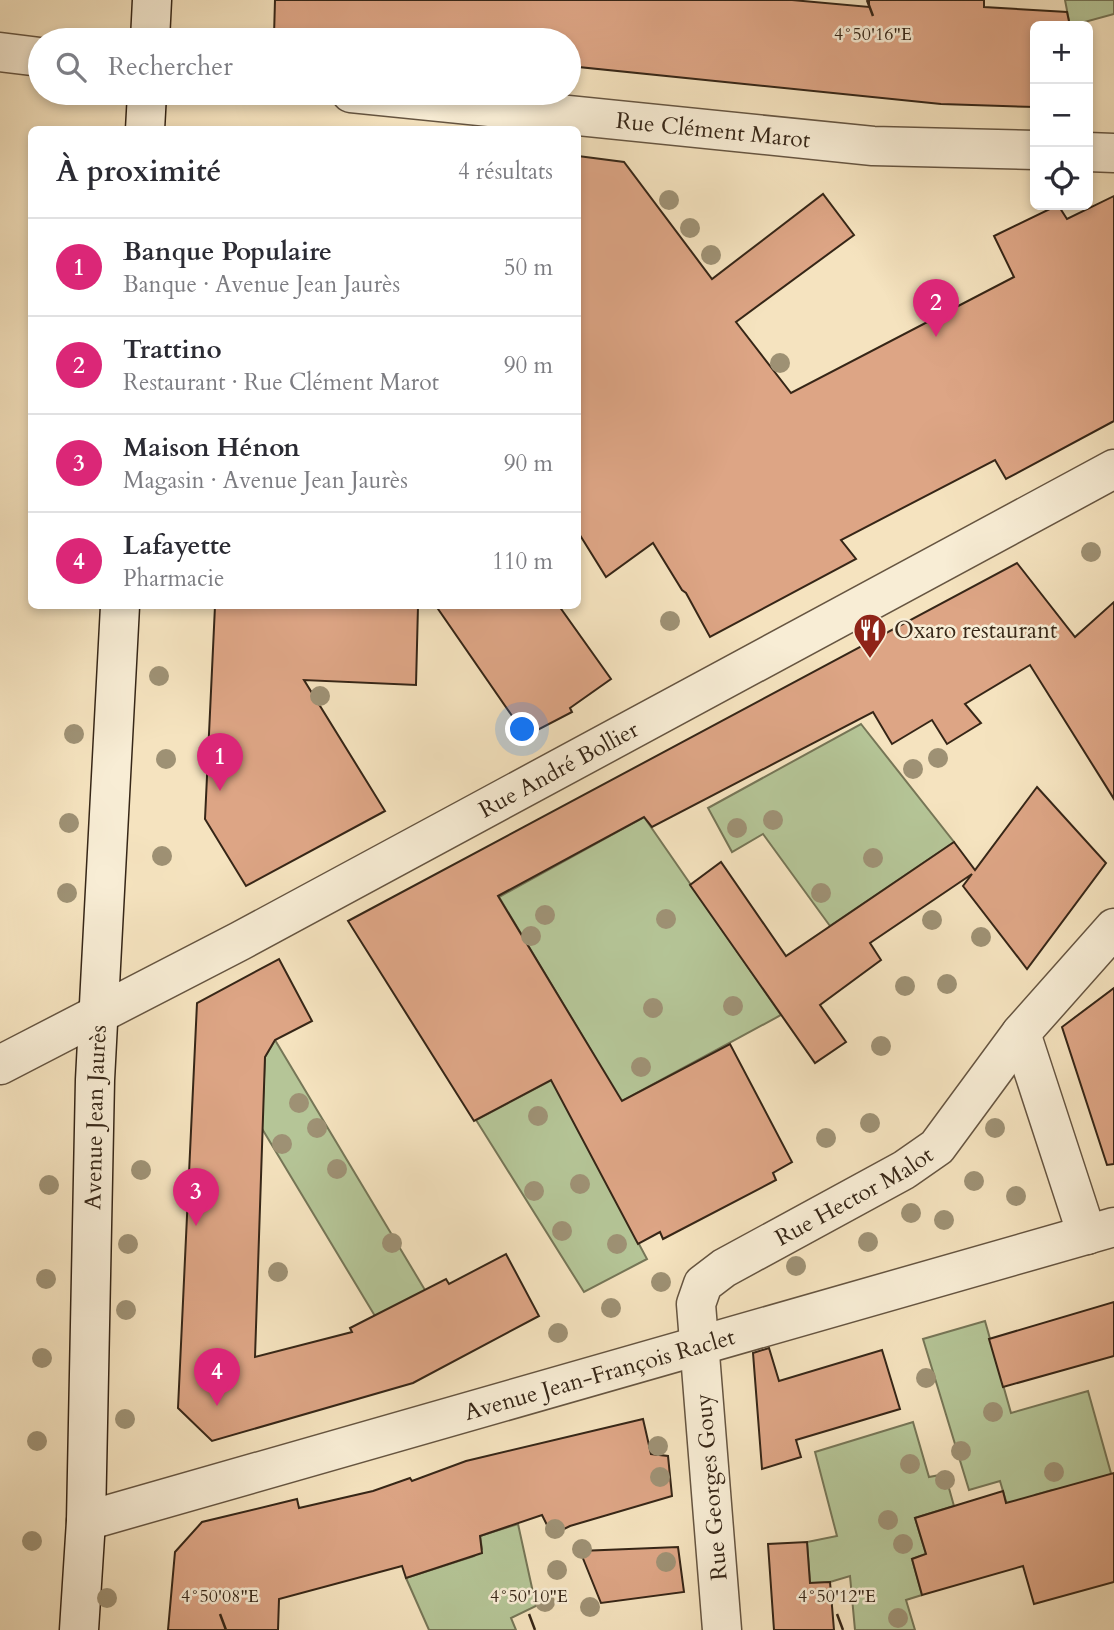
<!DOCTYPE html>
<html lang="fr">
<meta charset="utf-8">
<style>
body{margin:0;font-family:Cardo,serif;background:#f2f2f3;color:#2b2b33}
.controls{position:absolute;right:21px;top:21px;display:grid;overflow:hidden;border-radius:10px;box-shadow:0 4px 10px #0003}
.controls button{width:63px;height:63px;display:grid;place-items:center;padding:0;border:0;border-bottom:2px solid #e1e1e2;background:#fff;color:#2b2b33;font:35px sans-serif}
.you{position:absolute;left:523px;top:730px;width:24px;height:24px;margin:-18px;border:5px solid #fff;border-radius:50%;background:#1a73e8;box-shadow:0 0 0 10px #1a73e833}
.badge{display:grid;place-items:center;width:46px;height:46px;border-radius:50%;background:#db2777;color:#fff;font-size:23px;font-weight:700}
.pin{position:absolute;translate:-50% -58px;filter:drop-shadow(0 2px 4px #0008)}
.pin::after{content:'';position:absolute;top:37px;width:24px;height:21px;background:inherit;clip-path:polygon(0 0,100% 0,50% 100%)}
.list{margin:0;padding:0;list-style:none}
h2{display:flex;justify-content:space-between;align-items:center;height:91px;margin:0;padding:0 28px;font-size:30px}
h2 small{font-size:23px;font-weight:400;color:#7c7c81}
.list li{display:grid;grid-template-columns:46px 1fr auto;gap:21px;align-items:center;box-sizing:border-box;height:98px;padding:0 28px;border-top:2px solid #e1e1e2}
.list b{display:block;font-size:26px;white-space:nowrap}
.list p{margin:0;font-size:23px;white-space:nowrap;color:#7c7c81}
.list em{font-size:23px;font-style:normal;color:#7c7c81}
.icon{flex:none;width:38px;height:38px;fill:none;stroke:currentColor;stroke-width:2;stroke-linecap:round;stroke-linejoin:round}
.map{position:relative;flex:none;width:1114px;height:1630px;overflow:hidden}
.search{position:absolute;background:#fff;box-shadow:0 4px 10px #0003;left:28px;top:28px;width:553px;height:77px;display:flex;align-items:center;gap:18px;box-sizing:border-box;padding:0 24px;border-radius:38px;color:#7c7c81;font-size:26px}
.panel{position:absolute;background:#fff;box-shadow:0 4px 10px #0003;left:28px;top:126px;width:553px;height:483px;border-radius:10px}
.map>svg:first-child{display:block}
.garden{fill:#b5c597;stroke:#767657;stroke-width:2}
.building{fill:#dda585;stroke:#362617;stroke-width:2}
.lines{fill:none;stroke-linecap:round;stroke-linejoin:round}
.street-casing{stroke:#665541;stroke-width:41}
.secondary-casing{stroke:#362617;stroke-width:41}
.street{stroke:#f8edd5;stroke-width:38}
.secondary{stroke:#f8edd5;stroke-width:38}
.tree{fill:#9e9174}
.ticks{fill:none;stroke:#362617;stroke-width:2.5}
.labels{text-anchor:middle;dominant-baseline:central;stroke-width:5;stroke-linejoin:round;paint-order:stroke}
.street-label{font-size:23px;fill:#362617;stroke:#f8edd5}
.poi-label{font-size:23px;fill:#362617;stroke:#f8edd5;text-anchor:start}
.ticks-label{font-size:18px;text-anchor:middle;fill:#362617;stroke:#f8edd5;stroke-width:5;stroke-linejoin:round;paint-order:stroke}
</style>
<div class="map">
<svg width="1114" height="1630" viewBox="0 0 1114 1630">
<rect width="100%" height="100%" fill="#f5e3bf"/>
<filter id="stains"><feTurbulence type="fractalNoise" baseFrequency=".00286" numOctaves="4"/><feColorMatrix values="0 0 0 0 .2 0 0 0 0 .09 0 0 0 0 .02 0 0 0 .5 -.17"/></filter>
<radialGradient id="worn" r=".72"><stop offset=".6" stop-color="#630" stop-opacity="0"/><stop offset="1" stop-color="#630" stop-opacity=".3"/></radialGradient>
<!-- garden -->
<g class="garden">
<path d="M 1065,0 L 1114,0 L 1114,14 L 1070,26 Z"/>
<path d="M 861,724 L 954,842 L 830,926 L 763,834 L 732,852 L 708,808 Z"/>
<path d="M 644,817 L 781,1015 L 576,1126 L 647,1259 L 584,1292 L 476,1120 L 595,1057 L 499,897 Z"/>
<path d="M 275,1040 L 428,1295 L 378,1321 L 258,1122 L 262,1122 L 265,1057 Z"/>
<path d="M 985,1321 L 1011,1413 L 1088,1391 L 1114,1484 L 1052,1490 L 1035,1495 L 1039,1508 L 1010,1515 L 1000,1481 L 969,1490 L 923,1339 Z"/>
<path d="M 913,1422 L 929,1477 L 945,1474 L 954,1506 L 915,1518 L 926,1554 L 912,1559 L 922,1595 L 906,1600 L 915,1630 L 855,1630 L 850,1576 L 830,1582 L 810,1583 L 807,1542 L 837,1536 L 815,1452 Z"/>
<path d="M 518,1524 L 536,1606 L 511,1618 L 516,1630 L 429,1630 L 406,1578 L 474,1556 L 482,1549 L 480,1536 Z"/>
</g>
<!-- building -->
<g class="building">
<path d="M 275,0 L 792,0 L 869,7 L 869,0 L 984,0 L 984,7 L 1067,12 L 1070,26 L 1035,26 L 1035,107 L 941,104 L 569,66 L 569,40 L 313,40 L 274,36 Z"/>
<path d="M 578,156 L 624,162 L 712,279 L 823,194 L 854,235 L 736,322 L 791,393 L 1014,277 L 994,236 L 1058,205 L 1067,219 L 1114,196 L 1114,421 L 1006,479 L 995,460 L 841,540 L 856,559 L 710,637 L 686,593 L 682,590 L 653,543 L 606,577 L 578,532 Z"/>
<path d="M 1017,563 L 1075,637 L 1114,602 L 1114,799 L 1030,665 L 965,704 L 981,723 L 947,744 L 932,720 L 892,744 L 873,712 L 652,827 L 644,817 L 498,896 L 622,1101 L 730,1044 L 792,1162 L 773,1173 L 776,1180 L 663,1239 L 660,1232 L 638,1244 L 551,1080 L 474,1121 L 348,921 Z"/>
<path d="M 215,606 L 418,606 L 416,685 L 304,680 L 385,811 L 246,886 L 205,819 Z"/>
<path d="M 436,606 L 559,606 L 611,679 L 570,708 L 572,712 L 526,736 Z"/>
<path d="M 1037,787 L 1106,863 L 1027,969 L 963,886 L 972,874 L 870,943 L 881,960 L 820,1005 L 846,1042 L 815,1063 L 690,885 L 721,862 L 786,956 L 954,842 L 975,870 Z"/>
<path d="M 279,959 L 312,1021 L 275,1040 L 265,1057 L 255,1357 L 352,1332 L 350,1328 L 446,1279 L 449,1284 L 506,1254 L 539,1316 L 413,1383 L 212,1441 L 178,1408 L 197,1003 Z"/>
<path d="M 1114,988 L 1114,1164 L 1107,1165 L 1062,1027 Z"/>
<path d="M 1114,1302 L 1114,1356 L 1003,1387 L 989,1339 Z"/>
<path d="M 769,1348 L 779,1381 L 882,1350 L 900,1409 L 796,1440 L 801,1457 L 762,1469 L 753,1353 Z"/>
<path d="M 643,1419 L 651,1454 L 668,1456 L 672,1496 L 570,1526 L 552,1535 L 542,1515 L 480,1536 L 482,1553 L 406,1578 L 402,1566 L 279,1599 L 278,1630 L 168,1630 L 175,1552 L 202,1522 L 297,1499 L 299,1508 L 373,1491 L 410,1478 L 412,1481 L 466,1461 Z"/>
<path d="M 1114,1473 L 1114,1582 L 1034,1604 L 1023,1566 L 922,1595 L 912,1559 L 926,1554 L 915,1518 L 1003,1491 L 1006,1503 Z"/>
<path d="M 807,1542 L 810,1583 L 830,1582 L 834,1630 L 774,1630 L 768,1544 Z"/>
<path d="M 678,1547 L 684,1592 L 601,1603 L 580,1551 Z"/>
</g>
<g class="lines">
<defs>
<g id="street">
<path d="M 0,52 L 40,57"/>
<path id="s1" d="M 351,93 L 873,146 L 1035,150"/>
<path d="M 1088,152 L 1114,153"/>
<path d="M 1021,1033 L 1087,1235"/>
<path id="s2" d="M 0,1065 L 240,941 L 1114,469"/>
<path id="s3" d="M 86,1521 L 1114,1227"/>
<path id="s4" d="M 722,1630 L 696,1304 L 703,1284 L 724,1268 L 904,1170 L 937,1147 L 1021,1033 L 1114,928"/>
</g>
<g id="secondary">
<path d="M 150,40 L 152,0"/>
<path d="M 145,130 L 147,93"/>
<path id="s5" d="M 79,1630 L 86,1521 L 95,1080 L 120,606"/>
</g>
</defs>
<!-- street casing -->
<use href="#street" class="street-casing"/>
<!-- secondary casing -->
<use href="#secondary" class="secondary-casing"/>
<!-- street -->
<use href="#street" class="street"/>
<!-- secondary -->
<use href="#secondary" class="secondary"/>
</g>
<!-- trees -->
<g class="tree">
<circle cx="669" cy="200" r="10"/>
<circle cx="690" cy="228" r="10"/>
<circle cx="711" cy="255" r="10"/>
<circle cx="780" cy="363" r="10"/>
<circle cx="1091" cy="552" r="10"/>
<circle cx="670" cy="621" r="10"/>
<circle cx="159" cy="676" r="10"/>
<circle cx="320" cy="696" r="10"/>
<circle cx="74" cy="734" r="10"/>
<circle cx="938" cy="758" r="10"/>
<circle cx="166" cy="759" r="10"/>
<circle cx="913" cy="769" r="10"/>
<circle cx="773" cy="820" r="10"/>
<circle cx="69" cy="823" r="10"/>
<circle cx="737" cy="828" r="10"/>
<circle cx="162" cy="856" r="10"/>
<circle cx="873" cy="858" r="10"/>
<circle cx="67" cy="893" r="10"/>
<circle cx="821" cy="893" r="10"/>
<circle cx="545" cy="915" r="10"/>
<circle cx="666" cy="919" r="10"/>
<circle cx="932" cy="920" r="10"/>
<circle cx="531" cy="936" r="10"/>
<circle cx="981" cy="937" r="10"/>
<circle cx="947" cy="984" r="10"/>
<circle cx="905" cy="986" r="10"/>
<circle cx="733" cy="1006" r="10"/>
<circle cx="653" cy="1008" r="10"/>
<circle cx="881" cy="1046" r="10"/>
<circle cx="641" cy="1067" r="10"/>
<circle cx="299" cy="1103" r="10"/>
<circle cx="538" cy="1116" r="10"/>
<circle cx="870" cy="1123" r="10"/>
<circle cx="317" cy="1128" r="10"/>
<circle cx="995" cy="1128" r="10"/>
<circle cx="826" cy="1138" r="10"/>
<circle cx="282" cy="1144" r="10"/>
<circle cx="337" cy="1169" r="10"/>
<circle cx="141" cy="1170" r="10"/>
<circle cx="974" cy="1181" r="10"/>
<circle cx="580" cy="1184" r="10"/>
<circle cx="49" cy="1185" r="10"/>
<circle cx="534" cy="1191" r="10"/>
<circle cx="1016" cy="1196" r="10"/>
<circle cx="911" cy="1213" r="10"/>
<circle cx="944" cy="1220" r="10"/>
<circle cx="562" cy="1231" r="10"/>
<circle cx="868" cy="1242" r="10"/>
<circle cx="392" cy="1243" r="10"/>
<circle cx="128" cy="1244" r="10"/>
<circle cx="617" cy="1244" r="10"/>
<circle cx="796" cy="1266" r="10"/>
<circle cx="278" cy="1272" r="10"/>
<circle cx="46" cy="1279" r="10"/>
<circle cx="661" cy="1282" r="10"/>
<circle cx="611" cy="1308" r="10"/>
<circle cx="126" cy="1310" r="10"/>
<circle cx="558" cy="1333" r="10"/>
<circle cx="42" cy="1358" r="10"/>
<circle cx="926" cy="1378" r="10"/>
<circle cx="993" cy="1412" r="10"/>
<circle cx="125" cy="1419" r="10"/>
<circle cx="37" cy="1441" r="10"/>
<circle cx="658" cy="1446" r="10"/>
<circle cx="961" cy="1451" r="10"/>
<circle cx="910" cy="1464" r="10"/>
<circle cx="1054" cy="1472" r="10"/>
<circle cx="660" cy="1477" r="10"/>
<circle cx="945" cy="1480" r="10"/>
<circle cx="888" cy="1520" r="10"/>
<circle cx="555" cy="1529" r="10"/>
<circle cx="32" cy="1541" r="10"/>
<circle cx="903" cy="1544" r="10"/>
<circle cx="582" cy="1549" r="10"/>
<circle cx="666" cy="1562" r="10"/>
<circle cx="557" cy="1570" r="10"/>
<circle cx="107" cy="1598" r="10"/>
<circle cx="545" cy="1602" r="10"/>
<circle cx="590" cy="1607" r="10"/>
<circle cx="898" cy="1618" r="10"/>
</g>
<!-- ticks -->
<path class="ticks" d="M 867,0 L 873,16M 220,1614 L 226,1630M 529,1614 L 535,1630M 837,1614 L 843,1630"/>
<!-- icons -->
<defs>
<symbol id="restaurant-pin" viewBox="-11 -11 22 30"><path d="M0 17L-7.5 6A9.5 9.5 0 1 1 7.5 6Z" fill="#8f2418" stroke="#f8edd5"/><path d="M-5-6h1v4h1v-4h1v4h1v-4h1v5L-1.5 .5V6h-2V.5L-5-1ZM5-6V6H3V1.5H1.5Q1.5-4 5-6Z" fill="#fff"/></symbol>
</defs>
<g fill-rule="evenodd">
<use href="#restaurant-pin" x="851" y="611" width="38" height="52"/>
</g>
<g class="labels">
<!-- street labels -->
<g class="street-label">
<text stroke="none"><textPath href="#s1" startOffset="364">Rue Clément Marot</textPath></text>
<text stroke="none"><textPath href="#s2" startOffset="632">Rue André Bollier</textPath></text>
<text stroke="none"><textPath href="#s5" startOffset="513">Avenue Jean Jaurès</textPath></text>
<text stroke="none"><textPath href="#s4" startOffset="523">Rue Hector Malot</textPath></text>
<text stroke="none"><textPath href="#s3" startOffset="534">Avenue Jean-François Raclet</textPath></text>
<text transform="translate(711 1487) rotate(-95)">Rue Georges Gouy</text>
</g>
<!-- poi labels -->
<g class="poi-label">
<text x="894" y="630">Oxaro restaurant</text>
</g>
</g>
<g class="ticks-label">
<text x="873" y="40">4°50'16"E</text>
<text x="220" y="1602">4°50'08"E</text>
<text x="529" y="1602">4°50'10"E</text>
<text x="837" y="1602">4°50'12"E</text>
</g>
<rect width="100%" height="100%" filter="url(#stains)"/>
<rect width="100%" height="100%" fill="url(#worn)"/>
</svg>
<div class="controls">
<button>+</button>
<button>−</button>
<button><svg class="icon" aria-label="locate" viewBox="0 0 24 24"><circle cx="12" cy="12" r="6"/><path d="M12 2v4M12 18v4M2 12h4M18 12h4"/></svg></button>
</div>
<div class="you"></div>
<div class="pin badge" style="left:220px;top:791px">1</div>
<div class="pin badge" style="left:936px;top:337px">2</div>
<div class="pin badge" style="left:196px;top:1226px">3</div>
<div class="pin badge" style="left:217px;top:1406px">4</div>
<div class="search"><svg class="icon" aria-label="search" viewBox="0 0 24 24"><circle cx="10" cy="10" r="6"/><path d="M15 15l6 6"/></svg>Rechercher</div>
<section class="panel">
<h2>À proximité<small>4 résultats</small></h2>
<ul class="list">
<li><span class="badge">1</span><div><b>Banque Populaire</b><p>Banque · Avenue Jean Jaurès</p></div><em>50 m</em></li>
<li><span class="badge">2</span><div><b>Trattino</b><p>Restaurant · Rue Clément Marot</p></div><em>90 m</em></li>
<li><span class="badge">3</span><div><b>Maison Hénon</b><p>Magasin · Avenue Jean Jaurès</p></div><em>90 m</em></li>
<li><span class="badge">4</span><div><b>Lafayette</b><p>Pharmacie</p></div><em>110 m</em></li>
</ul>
</section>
</div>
